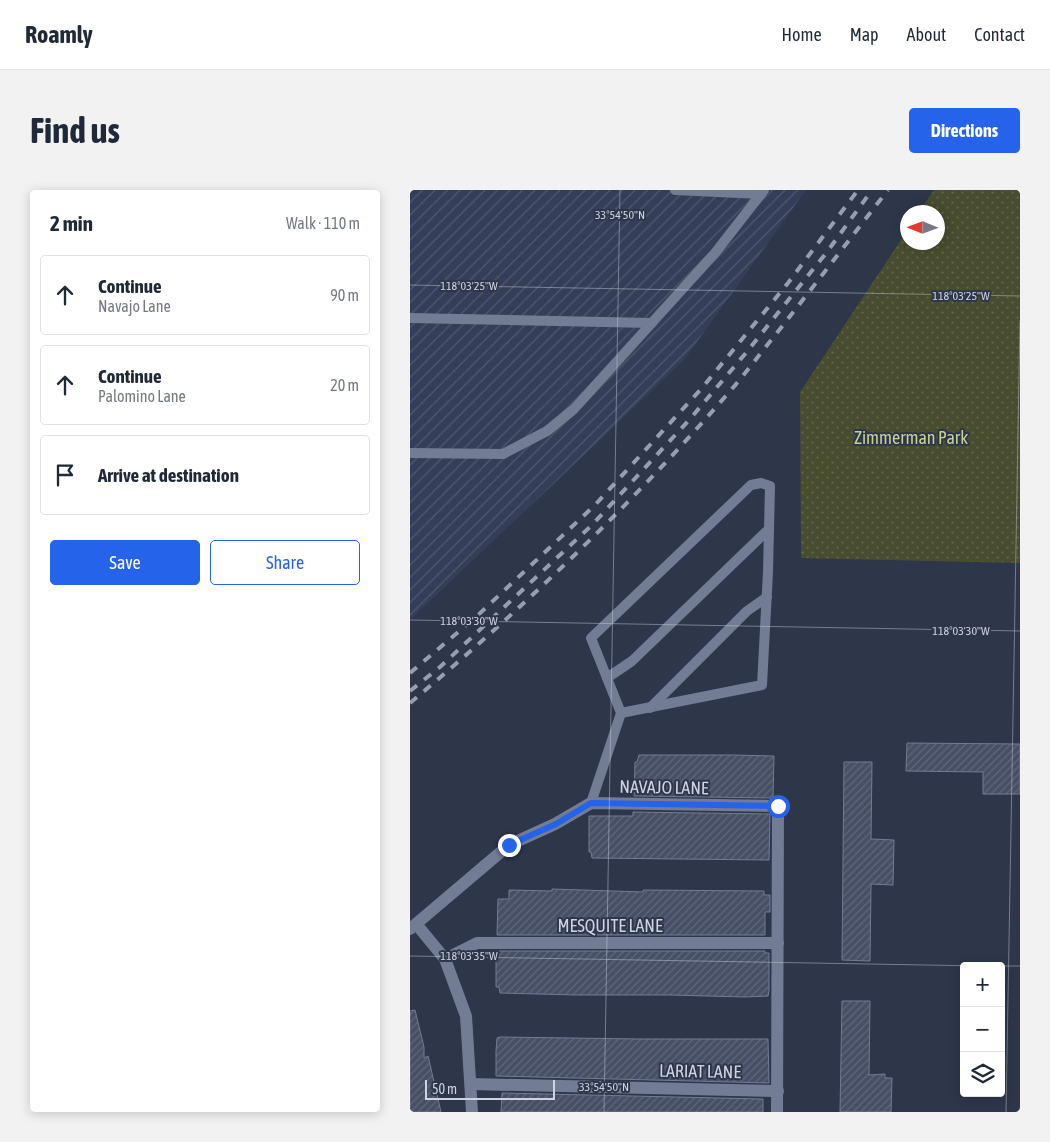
<!DOCTYPE html>
<meta charset="utf-8">
<style>
body{margin:0;font-family:"Asap Condensed",sans-serif;background:#f2f2f3;color:#1f2937}
.controls{position:absolute;right:15px;bottom:15px;display:grid;overflow:hidden;border-radius:5px;box-shadow:0 2px 12px #0003}
.controls button{width:45px;height:45px;display:grid;place-items:center;padding:0;border:0;border-bottom:1px solid #e0e1e3;background:#fff;color:#1f2937;font:25px sans-serif}
.compass{position:absolute;left:490px;top:15px;width:45px;height:45px;border-radius:50%;background:#fff;box-shadow:0 2px 12px #0003;rotate:271deg}
.scale{position:absolute;left:15px;bottom:12px;width:130px;box-sizing:border-box;padding-left:5px;border:2px solid #cdd3e0;border-top:0;font-size:14px;line-height:18px;white-space:nowrap;color:#cdd3e0;-webkit-text-stroke:4px #2e364a;paint-order:stroke}
.stop{position:absolute;width:15px;height:15px;margin:-11px;border:4px solid #2563eb;border-radius:50%;background:#fff}
.stop.end{background:#2563eb;border-color:#fff;box-shadow:0 1px 5px #0008}
.list{margin:0;padding:0;list-style:none}
h2{display:flex;justify-content:space-between;align-items:center;height:65px;margin:0;padding:0 20px;font-size:21px}
h2 small{font-size:16px;font-weight:400;color:#747a83}
.list li{display:grid;grid-template-columns:32px 1fr auto;gap:15px;align-items:center;box-sizing:border-box;height:80px;margin:0 10px 10px;padding:0 10px;border:1px solid #e0e1e3;border-radius:5px}
.list b{display:block;font-size:19px;white-space:nowrap}
.list p{margin:0;font-size:16px;white-space:nowrap;color:#747a83}
.list em{font-size:16px;font-style:normal;color:#747a83}
.actions{display:flex;gap:10px;padding:15px 20px}
.actions a{flex:1;padding:11px 0;border:1px solid #2563eb;border-radius:5px;text-align:center;font-size:18px;color:#2563eb}
.actions .main{background:#2563eb;color:#fff}
.icon{flex:none;width:28px;height:28px;fill:none;stroke:currentColor;stroke-width:2;stroke-linecap:round;stroke-linejoin:round}
.map{position:relative;flex:none;width:610px;height:922px;overflow:hidden;border-radius:5px}
header{display:flex;align-items:center;gap:30px;box-sizing:border-box;height:70px;padding:0 25px;background:#fff;border-bottom:1px solid #e0e1e3}
header strong{font-size:24px}
nav{display:flex;gap:28px;margin-inline-start:auto;font-size:18px}
.intro{display:flex;align-items:center;justify-content:space-between;box-sizing:border-box;height:120px;padding:0 30px}
h1{margin:0;font-size:35px}
.button{padding:12px 22px;border-radius:5px;background:#2563eb;color:#fff;font-size:18px;font-weight:700}
main{display:flex;gap:30px;padding:0 30px}
aside{flex:1;background:#fff;border-radius:5px;box-shadow:0 2px 12px #0003}
.map>svg:first-child{display:block}
.industrial{fill:url(#industrial-furrows)}
.park{fill:url(#park-dots)}
.building{fill:url(#building-hatch);stroke:#727c93}
.lines{fill:none;stroke-linecap:round;stroke-linejoin:round}
.lane{stroke:#727c93;stroke-width:10}
.street{stroke:#727c93;stroke-width:12}
.rail{stroke:#979ead;stroke-width:4;stroke-dasharray:9 9;stroke-linecap:butt}
.route{stroke:#2563eb;stroke-width:6}
.ticks{fill:none;stroke:#cdd3e0;stroke-width:1;stroke-opacity:0.45}
.labels{text-anchor:middle;dominant-baseline:central;stroke-width:4;stroke-linejoin:round;paint-order:stroke}
.park-label{font-size:18px;fill:#c6d194;stroke:#2e364a}
.street-label{font-size:18px;fill:#cdd3e0;stroke:#2e364a}
.ticks-label{font-size:12px;text-anchor:middle;fill:#cdd3e0;stroke:#2e364a;stroke-width:4;stroke-linejoin:round;paint-order:stroke}
</style>
<header>
<strong>Roamly</strong>
<nav><a>Home</a><a>Map</a><a>About</a><a>Contact</a></nav>
</header>
<div class="intro"><h1>Find us</h1><a class="button">Directions</a></div>
<main>
<aside>
<h2>2 min<small>Walk · 110 m</small></h2>
<ul class="list">
<li><svg class="icon" aria-label="ahead" viewBox="0 0 24 24"><path d="M12 20V5M6 11l6-6 6 6"/></svg><div><b>Continue</b><p>Navajo Lane</p></div><em>90 m</em></li>
<li><svg class="icon" aria-label="ahead" viewBox="0 0 24 24"><path d="M12 20V5M6 11l6-6 6 6"/></svg><div><b>Continue</b><p>Palomino Lane</p></div><em>20 m</em></li>
<li><svg class="icon" aria-label="arrive" viewBox="0 0 24 24"><path d="M6 21V4h12l-3 4 3 4H6"/></svg><div><b>Arrive at destination</b></div></li>
</ul>
<div class="actions"><a class="main">Save</a><a>Share</a></div>
</aside>
<div class="map">
<svg width="610" height="922" viewBox="0 0 610 922">
<defs>
<pattern id="industrial-furrows" width="10" height="10" patternUnits="userSpaceOnUse" patternTransform="scale(1.25)"><rect width="10" height="10" fill="#343e58"/><path d="M-1 1l2-2M0 10L10 0M9 11l2-2" fill="none" stroke="#505970"/></pattern>
<pattern id="park-dots" width="8" height="8" patternUnits="userSpaceOnUse" patternTransform="scale(1.25)"><rect width="8" height="8" fill="#484d2f"/><path d="M2 2h.1M6 6h.1" fill="none" stroke="#61664d" stroke-width="1.8" stroke-linecap="round"/></pattern>
<pattern id="building-hatch" width="6" height="6" patternUnits="userSpaceOnUse" patternTransform="scale(1.25)"><rect width="6" height="6" fill="#474f65"/><path d="M-1 1l2-2M0 6l6-6M5 7l2-2" fill="none" stroke="#60677b"/></pattern>
</defs>
<rect width="100%" height="100%" fill="#2e364a"/>
<!-- industrial -->
<path class="industrial" d="M 0,0 L 396,0 L 274,170 L 0,430 Z"/>
<!-- park -->
<path class="park" d="M 524,0 L 610,0 L 610,373 L 391,368 L 390,202 L 497,41 L 498,52 L 528,52 L 528,22 L 509,22 Z"/>
<!-- building -->
<g class="building">
<path d="M 497,553 L 610,554 L 610,604 L 573,604 L 573,582 L 496,581 Z"/>
<path d="M 229,565 L 322,565 L 364,566 L 363,608 L 224,606 L 225,572 L 227,572 Z"/>
<path d="M 434,572 L 462,572 L 461,649 L 484,650 L 483,695 L 461,694 L 460,771 L 432,770 Z"/>
<path d="M 223,622 L 360,624 L 359,670 L 182,668 L 181,662 L 179,662 L 179,626 L 223,626 Z"/>
<path d="M 142,699 L 233,702 L 233,700 L 354,701 L 354,705 L 360,705 L 360,722 L 355,722 L 355,745 L 87,745 L 88,709 L 99,709 L 99,700 L 142,701 Z"/>
<path d="M 86,761 L 355,761 L 355,763 L 359,763 L 359,800 L 358,806 L 335,807 L 260,805 L 167,805 L 90,803 L 89,797 L 86,797 Z"/>
<path d="M 432,811 L 460,811 L 459,885 L 475,884 L 475,888 L 482,888 L 481,922 L 430,922 Z"/>
<path d="M 5,820 L 14,857 L 14,868 L 18,866 L 31,922 L 0,922 L 0,821 Z"/>
<path d="M 90,847 L 230,849 L 358,849 L 359,893 L 86,886 L 86,861 L 87,848 Z"/>
<path d="M 92,903 L 353,909 L 353,922 L 91,922 Z"/>
</g>
<g class="lines">
<!-- lane -->
<g class="lane">
<path d="M 265,0 L 351,4"/>
<path d="M 0,128 L 242,133"/>
<path d="M 0,263 L 93,264 L 137,241 L 164,219 L 305,63 L 354,0"/>
<path d="M 197,488 L 222,471 L 359,339"/>
<path d="M 240,518 L 337,421 L 357,407"/>
<path d="M 181,613 L 211,523 L 181,448 L 341,295 L 351,293 L 360,296 L 358,382 L 352,495 L 211,523"/>
</g>
<!-- street -->
<g class="street">
<path d="M 7,735 L 35,769 L 56,826 L 62,922"/>
<path d="M 0,739 L 99,655 L 145,634 L 181,613 L 368,616 L 367,922"/>
<path d="M 35,769 L 67,753 L 368,753"/>
<path d="M 61,894 L 368,901"/>
</g>
<!-- rail -->
<g class="rail">
<path d="M 0,483 L 67,426 L 185,315 L 292,198 L 378,93 L 448,0"/>
<path d="M 0,501 L 30,477 L 182,335 L 280,229 L 335,164 L 417,62 L 462,0"/>
<path d="M 0,513 C 112,419 218,318 314,208 C 331,189 346,169 362,149 C 401,100 439,50 478,0"/>
</g>
</g>
<g class="lines">
<!-- route -->
<path class="route" d="M 99,655 L 146,634 L 181,613 L 368,616"/>
</g>
<!-- ticks -->
<path class="ticks" d="M 0,95 L 610,106M 0,430 L 610,441M 0,766 L 573,776M 591,776 L 610,776M 194,922 L 210,0M 596,922 L 610,130"/>
<g class="labels">
<!-- park labels -->
<g class="park-label">
<text x="501" y="247">Zimmerman Park</text>
</g>
<!-- street labels -->
<g class="street-label">
<text transform="translate(254 597) rotate(1)">NAVAJO LANE</text>
<text x="200" y="735">MESQUITE LANE</text>
<text transform="translate(290 881) rotate(1)">LARIAT LANE</text>
</g>
</g>
<g class="ticks-label">
<text x="210" y="29">33°54'50"N</text>
<text x="59" y="100">118°03'25"W</text>
<text x="551" y="110">118°03'25"W</text>
<text x="59" y="435">118°03'30"W</text>
<text x="551" y="445">118°03'30"W</text>
<text x="59" y="770">118°03'35"W</text>
<text x="194" y="901">33°54'50"N</text>
</g>
</svg>
<div class="controls">
<button>+</button>
<button>−</button>
<button><svg class="icon" aria-label="layers" viewBox="0 0 24 24"><path d="M12 4l9 5-9 5-9-5zM3 14l9 5 9-5"/></svg></button>
</div>
<svg class="compass" viewBox="-18 -18 36 36"><path d="M0-13l5 13h-10z" fill="#e53935"/><path d="M0 13l5-13h-10z" fill="#747a83"/></svg>
<div class="scale">50 m</div>
<div class="stop" style="left:368px;top:616px"></div>
<div class="stop end" style="left:99px;top:655px"></div>
</div>
</main>
